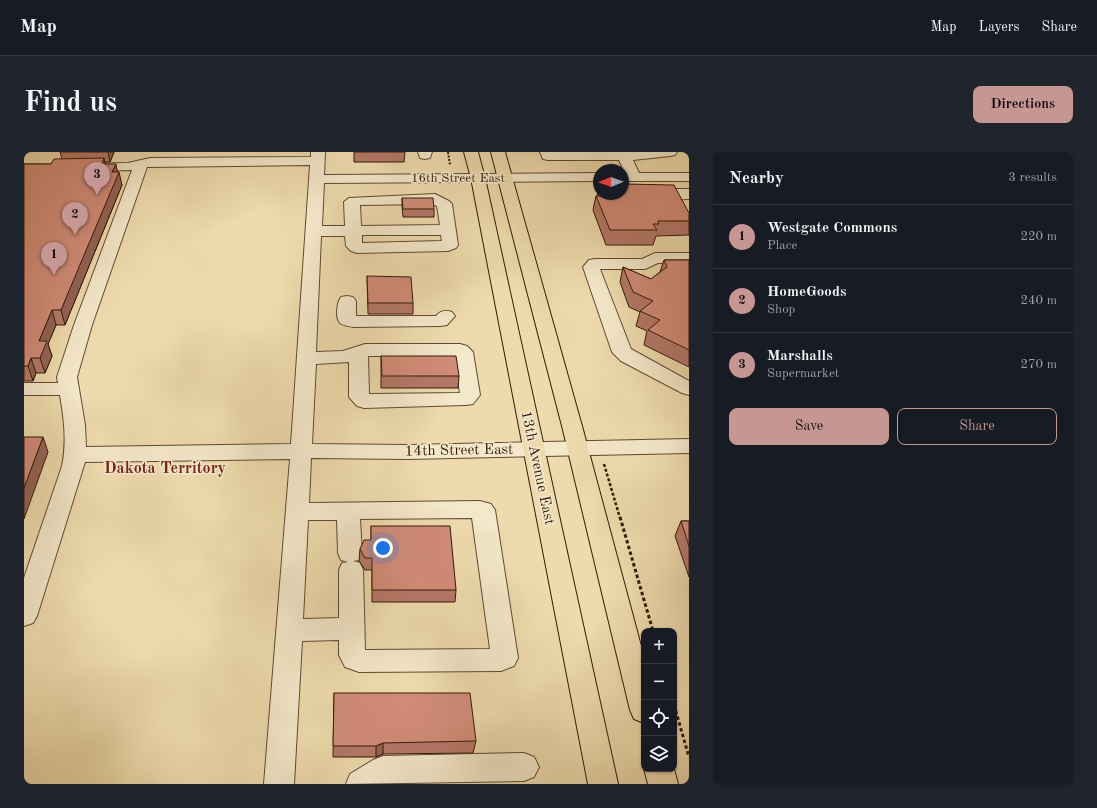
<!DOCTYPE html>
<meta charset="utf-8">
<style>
body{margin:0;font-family:"Old Standard TT",serif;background:#20242c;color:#f1f3f6}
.controls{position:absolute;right:12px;bottom:12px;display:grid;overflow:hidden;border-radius:8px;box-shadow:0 1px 3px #0004}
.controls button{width:36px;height:36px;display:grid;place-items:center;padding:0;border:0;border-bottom:1px solid #363941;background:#171b24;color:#f1f3f6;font:20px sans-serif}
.compass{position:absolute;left:569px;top:12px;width:36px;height:36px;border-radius:50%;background:#171b24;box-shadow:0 1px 3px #0004;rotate:269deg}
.you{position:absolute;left:359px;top:396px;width:14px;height:14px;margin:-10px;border:3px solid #fff;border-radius:50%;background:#1a73e8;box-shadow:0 0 0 6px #1a73e833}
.badge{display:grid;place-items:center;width:26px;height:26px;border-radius:50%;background:#c59692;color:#111;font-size:13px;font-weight:700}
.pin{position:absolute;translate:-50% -33px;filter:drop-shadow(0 1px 2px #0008)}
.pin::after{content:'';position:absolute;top:21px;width:14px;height:12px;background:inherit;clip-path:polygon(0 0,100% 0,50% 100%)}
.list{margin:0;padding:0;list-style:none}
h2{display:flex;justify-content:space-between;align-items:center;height:52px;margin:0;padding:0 16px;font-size:17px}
h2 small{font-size:13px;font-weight:400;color:#9ea1a6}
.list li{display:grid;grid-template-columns:26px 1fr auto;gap:12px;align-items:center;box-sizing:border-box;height:64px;padding:0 16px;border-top:1px solid #363941}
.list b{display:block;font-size:15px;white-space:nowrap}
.list p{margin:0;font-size:13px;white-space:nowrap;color:#9ea1a6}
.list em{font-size:13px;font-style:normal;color:#9ea1a6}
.actions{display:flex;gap:8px;padding:12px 16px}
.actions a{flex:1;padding:9px 0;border:1px solid #c59692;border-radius:8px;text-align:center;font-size:14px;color:#c59692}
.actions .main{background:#c59692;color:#111}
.icon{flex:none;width:22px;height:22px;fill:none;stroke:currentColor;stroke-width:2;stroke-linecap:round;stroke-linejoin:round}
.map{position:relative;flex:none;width:665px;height:632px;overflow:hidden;border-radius:8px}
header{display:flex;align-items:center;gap:24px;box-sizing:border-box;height:56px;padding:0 20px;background:#171b24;border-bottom:1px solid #363941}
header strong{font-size:19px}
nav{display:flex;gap:22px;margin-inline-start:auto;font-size:14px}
.intro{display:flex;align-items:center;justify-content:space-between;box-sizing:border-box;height:96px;padding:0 24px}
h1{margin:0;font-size:28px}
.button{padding:10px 18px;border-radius:8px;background:#c59692;color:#111;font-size:14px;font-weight:700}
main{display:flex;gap:24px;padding:0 24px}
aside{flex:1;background:#171b24;border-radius:8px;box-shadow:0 1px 3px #0004}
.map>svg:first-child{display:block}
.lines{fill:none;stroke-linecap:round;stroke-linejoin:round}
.minor-casing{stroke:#604a31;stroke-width:2}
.major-casing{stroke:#311a08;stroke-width:2}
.path-far2{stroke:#311a08;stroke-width:2;stroke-dasharray:2 1.5;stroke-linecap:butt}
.path-far1{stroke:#311a08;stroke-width:2.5;stroke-dasharray:3 2;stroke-linecap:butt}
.path{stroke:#311a08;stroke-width:3;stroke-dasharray:3.5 2.5;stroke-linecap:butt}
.minor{fill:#f4e8ca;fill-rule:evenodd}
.major{fill:#eedbad;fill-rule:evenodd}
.wall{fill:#b57868;stroke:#311a08}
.shaded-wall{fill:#936255;stroke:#311a08}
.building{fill:#d28c79;stroke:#311a08}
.labels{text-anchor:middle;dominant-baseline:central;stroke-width:3.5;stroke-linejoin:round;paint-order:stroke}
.far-street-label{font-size:13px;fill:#311a08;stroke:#f4e8ca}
.street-label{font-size:15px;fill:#311a08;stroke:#f4e8ca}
.neighbourhood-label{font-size:16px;font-weight:bold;fill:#7a1f14;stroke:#f4e8ca}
</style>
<header>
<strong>Map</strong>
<nav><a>Map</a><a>Layers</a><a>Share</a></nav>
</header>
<div class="intro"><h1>Find us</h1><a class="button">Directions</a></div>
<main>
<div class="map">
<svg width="665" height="632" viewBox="0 0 665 632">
<rect width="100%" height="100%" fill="#eedbad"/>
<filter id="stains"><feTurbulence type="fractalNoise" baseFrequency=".005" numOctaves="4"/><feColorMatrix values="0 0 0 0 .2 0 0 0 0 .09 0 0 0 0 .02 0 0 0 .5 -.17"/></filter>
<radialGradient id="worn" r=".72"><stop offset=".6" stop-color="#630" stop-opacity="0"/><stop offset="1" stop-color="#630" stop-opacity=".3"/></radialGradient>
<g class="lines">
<defs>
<g id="minor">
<path d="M 287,0 L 301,0 L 300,23 L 575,21 L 575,29 L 300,31 L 298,74 L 321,74 L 320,50 L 325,46 L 411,42 L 425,49 L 428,52 L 434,93 L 432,96 L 424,99 L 333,101 L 327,99 L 322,94 L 321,84 L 297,84 L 292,200 L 319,199 L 341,192 L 436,192 L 443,194 L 449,200 L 456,243 L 449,252 L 442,253 L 340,256 L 333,254 L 325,245 L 325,210 L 292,212 L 288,292 L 384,293 L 665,287 L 665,301 L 384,307 L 287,306 L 285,351 L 456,349 L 467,352 L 471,358 L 494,506 L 490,514 L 477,519 L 335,520 L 321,515 L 315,503 L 315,488 L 278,489 L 270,632 L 240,632 L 266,307 L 61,310 L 13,464 L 9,471 L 0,474 L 0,426 L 38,314 C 43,290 40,267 36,243 L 0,243 L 0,231 L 34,231 L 33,225 L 50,173 L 108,18 L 62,19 L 57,18 L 55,15 L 57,12 L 104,11 L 126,6 L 287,5 ZM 286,13 L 267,292 L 62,295 L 61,273 L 53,225 L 68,173 L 123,15 ZM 408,52 L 413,54 L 416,73 L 337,74 L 336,53 ZM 338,83 L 417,83 L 418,89 L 338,91 ZM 344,204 L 430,204 L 436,241 L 345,242 ZM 448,366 L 466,497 L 341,498 L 339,418 L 336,411 L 329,409 L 335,408 L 338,401 L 336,367 ZM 284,368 L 313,368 L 314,401 L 317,408 L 324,410 L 318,411 L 315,418 L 315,466 L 279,467 Z"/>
<path d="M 394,0 L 408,0 L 406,6 L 401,7 L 396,6 Z"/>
<path d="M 516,0 L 653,0 L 651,3 L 646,4 L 609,8 L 615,21 L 665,21 L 665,29 L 599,29 L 599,21 L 601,21 L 595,8 L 524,8 L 519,7 Z"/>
<path d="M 625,35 L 634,37 L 665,37 L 665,47 C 652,47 626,52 618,39 L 620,36 Z"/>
<path d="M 631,101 L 665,101 L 665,111 L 634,111 L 621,117 L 576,117 L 607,197 L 665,229 L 665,243 L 658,241 L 597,209 L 588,200 L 559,115 L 565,108 L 571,107 L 618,107 Z"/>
<path d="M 323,144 L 329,145 L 332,149 L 332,164 L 412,164 C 417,158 422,158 428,160 L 431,164 L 423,173 L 417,174 L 329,175 C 325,174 320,174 316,171 C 311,166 313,150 317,145 Z"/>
<path d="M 500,601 L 510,605 L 515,615 L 510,625 L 500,629 L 322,632 L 326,622 L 349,608 L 359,604 Z"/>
</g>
<g id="major">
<path d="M 440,0 L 454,0 L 461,26 L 594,632 L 564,632 L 447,26 Z"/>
<path d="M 467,0 L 481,0 L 558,274 L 620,505 L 620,571 L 610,567 L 606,558 L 538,274 Z"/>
<path d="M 620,617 L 650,617 L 654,632 L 624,632 Z"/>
</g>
</defs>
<!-- minor casing -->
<use href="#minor" class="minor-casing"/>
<!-- major casing -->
<use href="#major" class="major-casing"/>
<!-- path-far2 -->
<path class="path-far2" d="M 424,0 L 426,13"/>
<!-- path-far1 -->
<path class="path-far1" d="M 580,312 L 596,366"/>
<!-- path -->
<g class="path">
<path d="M 596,365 L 629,479"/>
<path d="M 650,553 L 665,605"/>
</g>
<!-- minor -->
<use href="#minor" class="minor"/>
<!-- major -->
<use href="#major" class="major"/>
</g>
<!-- wall -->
<g class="wall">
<path d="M 36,0 L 90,0 L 86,10 L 80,10 L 81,12 L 93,20 L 98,33 L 41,173 L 32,173 L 24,192 L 28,204 L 21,221 L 12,221 L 9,229 L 0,229 L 0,12 L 27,12 L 38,7 Z"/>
<path d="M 330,0 L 381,0 L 380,10 L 330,10 Z"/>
<path d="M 575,35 L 575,42 L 599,42 L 665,61 L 665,83 L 632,84 L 629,93 L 582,93 L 569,58 L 572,44 L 573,44 Z"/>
<path d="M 378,46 L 410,57 L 410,65 L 379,65 L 378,54 Z"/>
<path d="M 640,108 L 665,108 L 665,215 L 620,193 L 623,179 L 612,174 L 616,160 L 605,155 L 596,130 L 599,115 L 627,127 L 636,120 Z"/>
<path d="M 343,124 L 389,151 L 389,162 L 344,162 Z"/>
<path d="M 357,204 L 435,224 L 434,236 L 357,236 Z"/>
<path d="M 657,369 L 665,369 L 665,425 L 651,384 Z"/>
<path d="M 347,374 L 432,438 L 431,450 L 348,450 L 348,418 L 341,418 L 335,409 L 336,397 L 347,388 Z"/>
<path d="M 310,541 L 452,589 L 449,601 L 359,602 L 352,605 L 309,605 Z"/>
</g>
<!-- shaded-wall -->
<g class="shaded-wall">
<path d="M 84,0 L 90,0 L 86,10 Z"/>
<path d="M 80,6 L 83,20 L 78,12 Z"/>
<path d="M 92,12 L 94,23 L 95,20 L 98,33 L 41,173 L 37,158 L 88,20 Z"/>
<path d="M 28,158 L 32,173 L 24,192 L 28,204 L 21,221 L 16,206 L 15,189 Z"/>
<path d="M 7,206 L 12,221 L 9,229 L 4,214 Z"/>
<path d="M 19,285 L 24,300 L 0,367 L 0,336 Z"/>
<path d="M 359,591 L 359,602 L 352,605 L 352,594 Z"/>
</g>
<!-- building -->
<g class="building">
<path d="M 80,6 L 78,12 L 92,12 L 88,20 L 95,20 L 37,158 L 28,158 L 15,189 L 23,189 L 16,206 L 7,206 L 4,214 L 0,214 L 0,12 L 27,12 L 30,7 Z"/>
<path d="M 599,32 L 650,33 L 665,61 L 665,69 L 634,69 L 635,72 L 629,72 L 633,78 L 586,78 L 572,44 L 581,44 L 580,42 L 599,42 Z"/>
<path d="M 378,46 L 409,46 L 410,57 L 379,57 Z"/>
<path d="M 640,108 L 665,108 L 665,198 L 624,178 L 636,168 L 616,159 L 629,149 L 609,140 L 599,115 L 627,127 L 643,115 Z"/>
<path d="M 343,124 L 387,125 L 389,151 L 344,151 Z"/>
<path d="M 357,204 L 432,204 L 435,224 L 358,224 Z"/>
<path d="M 0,285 L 19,285 L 0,336 Z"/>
<path d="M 657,369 L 665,369 L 665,394 Z"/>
<path d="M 347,374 L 426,374 L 432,438 L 348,438 L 348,406 L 341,406 L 336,397 L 340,388 L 347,388 Z"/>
<path d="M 310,541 L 446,541 L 452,589 L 359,591 L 352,594 L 309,594 Z"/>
</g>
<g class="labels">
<!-- far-street labels -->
<g class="far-street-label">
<text x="434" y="26">16th Street East</text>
</g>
<!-- street labels -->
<g class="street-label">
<text transform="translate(435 299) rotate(-1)">14th Street East</text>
<text transform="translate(513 316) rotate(78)">13th Avenue East</text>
</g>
<!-- neighbourhood labels -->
<g class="neighbourhood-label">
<text x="141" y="317">Dakota Territory</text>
</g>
</g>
<rect width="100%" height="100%" filter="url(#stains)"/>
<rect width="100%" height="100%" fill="url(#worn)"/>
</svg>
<div class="controls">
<button>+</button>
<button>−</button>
<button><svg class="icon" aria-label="locate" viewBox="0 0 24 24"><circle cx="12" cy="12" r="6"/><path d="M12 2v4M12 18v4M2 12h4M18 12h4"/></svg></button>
<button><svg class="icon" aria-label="layers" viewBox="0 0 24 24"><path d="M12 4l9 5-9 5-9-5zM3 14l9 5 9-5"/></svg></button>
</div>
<svg class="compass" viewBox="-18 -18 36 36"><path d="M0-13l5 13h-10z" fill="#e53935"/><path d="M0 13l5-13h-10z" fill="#9ea1a6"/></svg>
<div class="you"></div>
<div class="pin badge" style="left:30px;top:123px">1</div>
<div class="pin badge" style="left:51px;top:83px">2</div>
<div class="pin badge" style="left:73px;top:43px">3</div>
</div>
<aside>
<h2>Nearby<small>3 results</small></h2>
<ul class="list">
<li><span class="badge">1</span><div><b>Westgate Commons</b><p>Place</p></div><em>220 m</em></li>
<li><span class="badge">2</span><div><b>HomeGoods</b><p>Shop</p></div><em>240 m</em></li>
<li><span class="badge">3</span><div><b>Marshalls</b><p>Supermarket</p></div><em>270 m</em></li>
</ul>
<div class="actions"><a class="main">Save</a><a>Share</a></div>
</aside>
</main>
